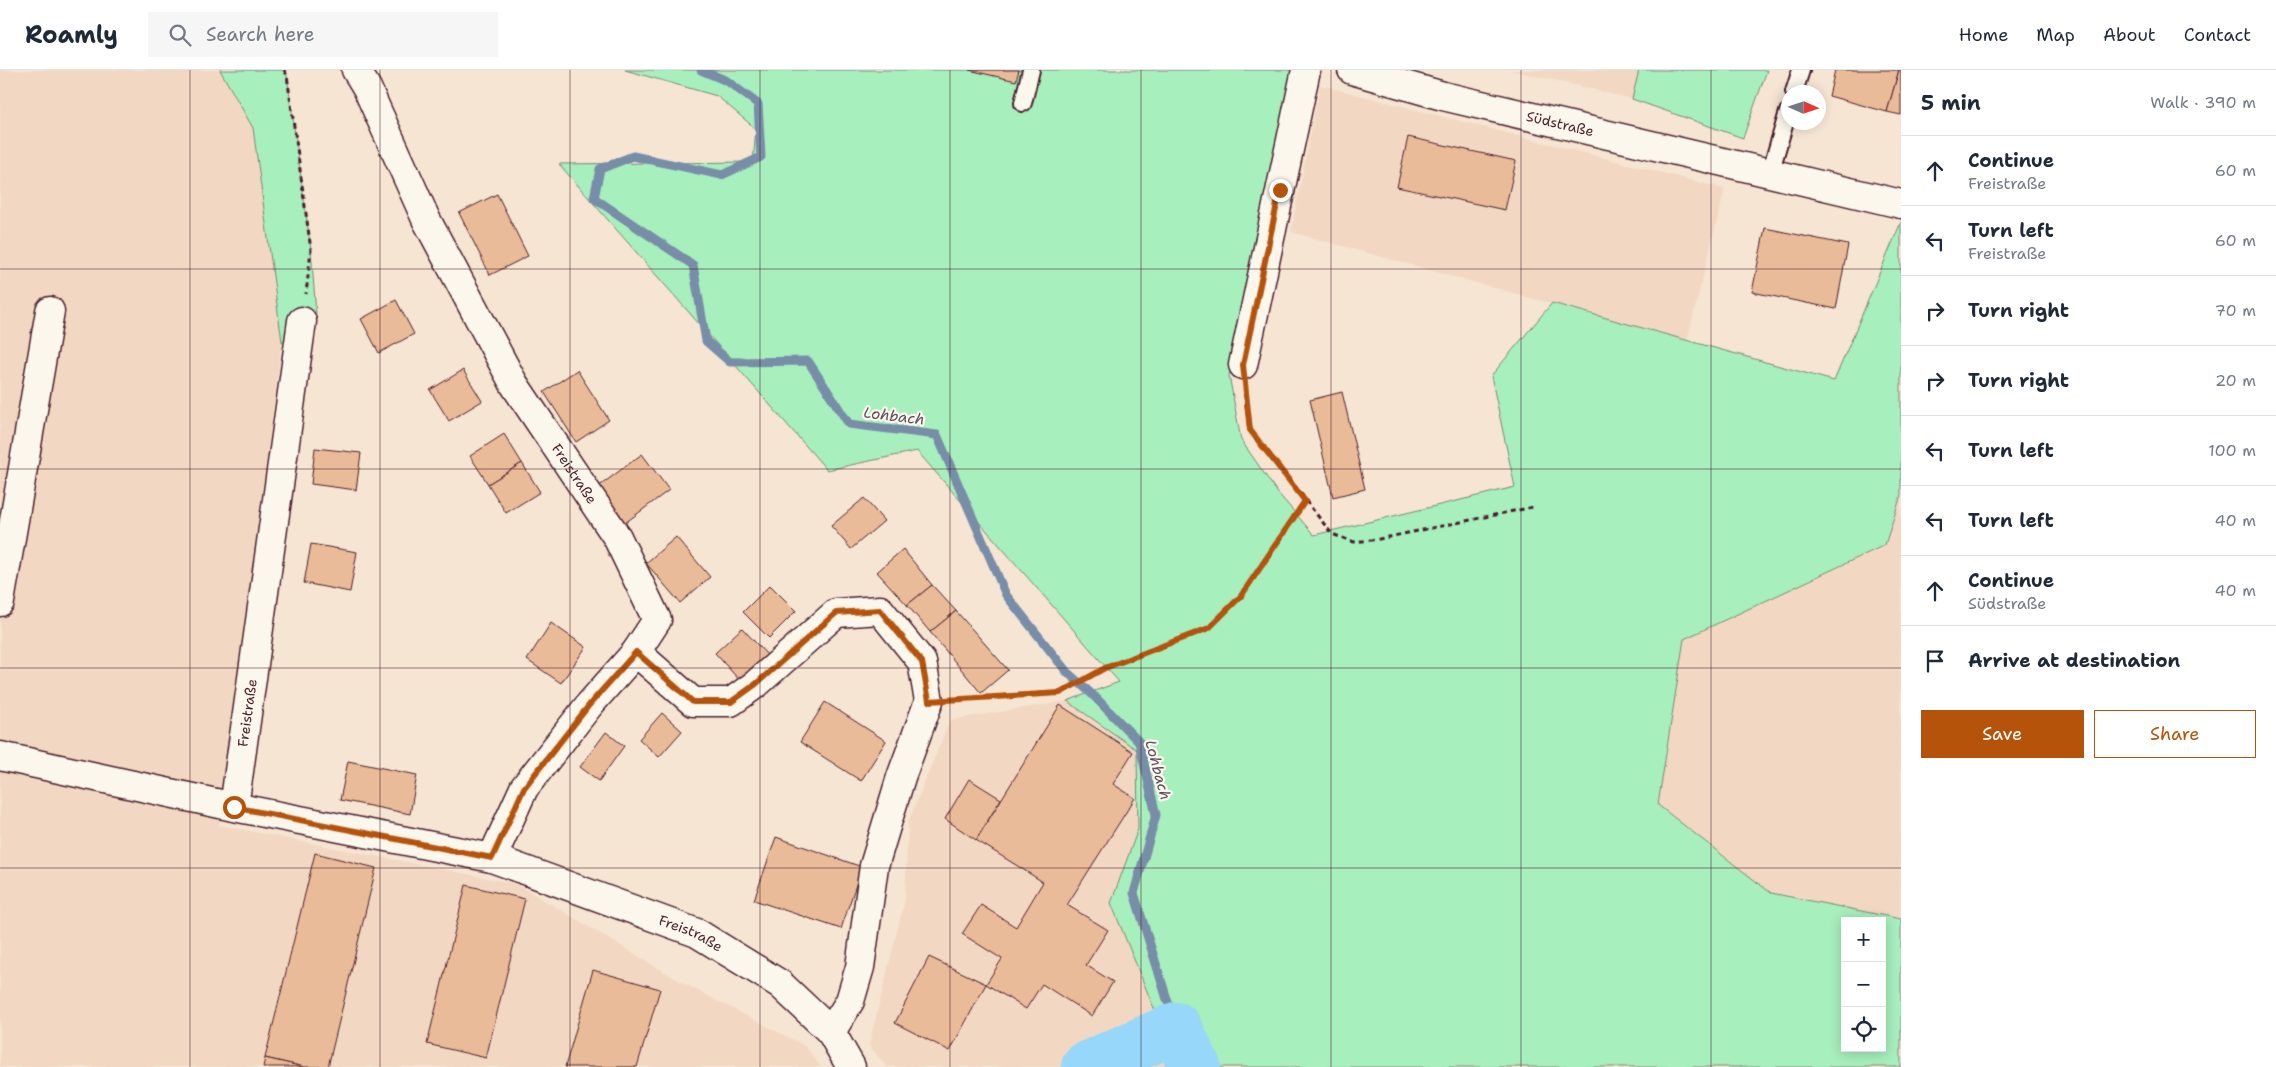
<!DOCTYPE html>
<meta charset="utf-8">
<style>
body{margin:0;font-family:"Shantell Sans",sans-serif;background:#f6f6f7;color:#1f2937}
.controls{position:absolute;right:15px;bottom:15px;display:grid;overflow:hidden;border-radius:0px;box-shadow:0 2px 12px #0003}
.controls button{width:45px;height:45px;display:grid;place-items:center;padding:0;border:0;border-bottom:1px solid #e0e1e3;background:#fff;color:#1f2937;font:25px sans-serif}
.compass{position:absolute;left:1781px;top:15px;width:45px;height:45px;border-radius:50%;background:#fff;box-shadow:0 2px 12px #0003;rotate:93deg}
.stop{position:absolute;width:15px;height:15px;margin:-11px;border:4px solid #b45309;border-radius:50%;background:#fff}
.stop.end{background:#b45309;border-color:#fff;box-shadow:0 1px 5px #0008}
.list{margin:0;padding:0;list-style:none}
h2{display:flex;justify-content:space-between;align-items:center;height:65px;margin:0;padding:0 20px;font-size:21px}
h2 small{font-size:16px;font-weight:400;color:#747a83}
.list li{display:grid;grid-template-columns:32px 1fr auto;gap:15px;align-items:center;box-sizing:border-box;height:70px;padding:0 20px;border-top:1px solid #e0e1e3}
.list b{display:block;font-size:19px;white-space:nowrap}
.list p{margin:0;font-size:16px;white-space:nowrap;color:#747a83}
.list em{font-size:16px;font-style:normal;color:#747a83}
.actions{display:flex;gap:10px;padding:15px 20px}
.actions a{flex:1;padding:11px 0;border:1px solid #b45309;border-radius:0px;text-align:center;font-size:18px;color:#b45309}
.actions .main{background:#b45309;color:#fff}
.icon{flex:none;width:28px;height:28px;fill:none;stroke:currentColor;stroke-width:2;stroke-linecap:round;stroke-linejoin:round}
.map{position:relative;flex:none;width:1901px;height:997px;overflow:hidden}
header{display:flex;align-items:center;gap:30px;box-sizing:border-box;height:70px;padding:0 25px;background:#fff;border-bottom:1px solid #e0e1e3}
header strong{font-size:24px}
nav{display:flex;gap:28px;margin-inline-start:auto;font-size:18px}
.search{width:350px;height:45px;background:#f6f6f7;display:flex;align-items:center;gap:12px;box-sizing:border-box;padding:0 18px;border-radius:0px;color:#747a83;font-size:19px}
main{display:flex}
aside{flex:1;background:#fff}
.map>svg:first-child{display:block}
.built{fill:#f2d8c2}
.green{fill:#a7efbd;stroke:#788774;fill-rule:evenodd}
.lines{fill:none;stroke-linecap:round;stroke-linejoin:round}
.stream{stroke:#788da7;stroke-width:9}
.river{stroke:#97d7f9;stroke-width:52}
.building{fill:#e9bb99;stroke:#4a1f2b}
.service-casing{stroke:#4a1f2b;stroke-width:20}
.minor-casing{stroke:#4a1f2b;stroke-width:31}
.path{stroke:#4a1f2b;stroke-width:3;stroke-dasharray:5 4;stroke-linecap:butt}
.service{stroke:#fbf7ec;stroke-width:16}
.minor{stroke:#fbf7ec;stroke-width:28}
.route{stroke:#b45309;stroke-width:6}
.grid{fill:none;stroke:#4a1f2b;stroke-width:1;stroke-opacity:0.55}
.labels{text-anchor:middle;dominant-baseline:central;stroke-width:4.5;stroke-linejoin:round;paint-order:stroke}
.street-label{font-size:14px;fill:#4a1f2b;stroke:#fbf7ec}
.water-label{font-size:15px;font-style:italic;fill:#5d4d5e;stroke:#fbf7ec}
</style>
<header>
<strong>Roamly</strong>
<div class="search"><svg class="icon" aria-label="search" viewBox="0 0 24 24"><circle cx="10" cy="10" r="6"/><path d="M15 15l6 6"/></svg>Search here</div>
<nav><a>Home</a><a>Map</a><a>About</a><a>Contact</a></nav>
</header>
<main>
<div class="map">
<svg width="1901" height="997" viewBox="0 0 1901 997">
<rect width="100%" height="100%" fill="#f6e5d3"/>
<filter id="ink" filterUnits="userSpaceOnUse"><feTurbulence type="fractalNoise" baseFrequency=".02" numOctaves="2"/><feDisplacementMap in="SourceGraphic" scale="10" xChannelSelector="R" yChannelSelector="G"/><feConvolveMatrix kernelMatrix="1 2 1 2 8 2 1 2 1" color-interpolation-filters="sRGB"/></filter>
<g filter="url(#ink)">
<!-- built -->
<g class="built">
<path d="M 0,0 L 220,0 L 253,58 L 282,272 L 219,755 L 517,814 L 685,914 L 805,976 L 821,997 L 0,997 Z"/>
<path d="M 1511,0 L 1639,0 L 1632,29 Z"/>
<path d="M 1320,15 L 1725,119 L 1687,271 L 1291,162 Z"/>
<path d="M 1901,425 L 1901,849 L 1771,823 L 1658,735 L 1684,569 L 1885,476 Z"/>
<path d="M 1067,631 L 1137,680 L 1138,759 L 1111,833 L 1178,997 L 887,997 L 869,975 L 905,829 L 908,752 L 950,650 Z"/>
</g>
<!-- green -->
<g class="green">
<path d="M 220,0 L 284,0 L 287,5 L 311,180 L 316,244 L 282,272 L 253,58 Z"/>
<path d="M 625,0 L 1292,0 L 1229,305 L 1241,370 L 1277,422 L 1314,465 L 1515,417 L 1491,306 L 1552,233 L 1834,311 L 1901,152 L 1901,425 L 1885,475 L 1684,569 L 1658,735 L 1771,823 L 1901,849 L 1901,997 L 1178,997 L 1111,833 L 1138,759 L 1137,680 L 1067,631 L 1119,612 L 917,381 L 827,400 L 559,94 L 753,92 L 756,59 L 717,26 ZM 1845,851 L 1882,851 L 1882,978 L 1845,978 Z"/>
<path d="M 1639,0 L 1767,0 L 1743,68 L 1632,29 Z"/>
</g>
<g class="lines">
<!-- stream -->
<path class="stream" d="M 701,0 L 727,11 L 758,34 L 761,87 L 722,105 L 633,86 L 600,99 L 594,128 L 693,195 L 706,271 L 730,292 L 808,291 L 849,354 L 937,365 L 1006,525 L 1067,602 L 1094,626 L 1139,672 L 1156,745 L 1134,823 L 1176,958"/>
<!-- river -->
<path class="river" d="M 1087,997 L 1176,958 L 1195,997"/>
</g>
<!-- building -->
<g class="building">
<path d="M 969,0 L 1019,0 L 1016,11 Z"/>
<path d="M 1835,0 L 1899,0 L 1887,42 L 1829,26 Z"/>
<path d="M 1899,0 L 1901,0 L 1901,45 L 1887,42 Z"/>
<path d="M 1408,67 L 1516,91 L 1505,140 L 1397,117 Z"/>
<path d="M 497,124 L 528,186 L 490,205 L 459,143 Z"/>
<path d="M 1765,158 L 1848,175 L 1836,239 L 1752,222 Z"/>
<path d="M 396,230 L 414,264 L 379,283 L 361,249 Z"/>
<path d="M 463,300 L 482,331 L 449,351 L 430,320 Z"/>
<path d="M 577,300 L 609,350 L 576,372 L 544,322 Z"/>
<path d="M 1342,322 L 1365,419 L 1333,427 L 1310,330 Z"/>
<path d="M 504,364 L 522,393 L 488,414 L 470,386 Z"/>
<path d="M 315,378 L 361,383 L 356,420 L 311,414 Z"/>
<path d="M 642,384 L 669,420 L 625,453 L 598,417 Z"/>
<path d="M 522,393 L 540,422 L 506,443 L 488,414 Z"/>
<path d="M 864,428 L 884,451 L 851,479 L 831,456 Z"/>
<path d="M 676,467 L 710,507 L 680,533 L 646,493 Z"/>
<path d="M 311,474 L 357,482 L 350,522 L 304,513 Z"/>
<path d="M 903,479 L 932,515 L 907,535 L 877,502 Z"/>
<path d="M 770,515 L 796,541 L 769,568 L 743,542 Z"/>
<path d="M 932,515 L 956,541 L 930,562 L 907,535 Z"/>
<path d="M 956,541 L 1008,600 L 981,623 L 930,562 Z"/>
<path d="M 551,553 L 586,577 L 561,613 L 527,590 Z"/>
<path d="M 742,558 L 769,587 L 741,612 L 715,583 Z"/>
<path d="M 825,632 L 886,671 L 861,711 L 800,672 Z"/>
<path d="M 1060,635 L 1133,682 L 1113,714 L 1135,728 L 1067,835 L 1108,860 L 1086,895 L 1113,912 L 1092,946 L 1042,914 L 1026,939 L 986,914 L 1002,889 L 962,864 L 981,835 L 1016,857 L 1043,812 L 976,770 Z"/>
<path d="M 662,643 L 682,661 L 659,687 L 639,669 Z"/>
<path d="M 606,662 L 624,676 L 599,711 L 580,697 Z"/>
<path d="M 348,691 L 417,705 L 410,744 L 340,730 Z"/>
<path d="M 969,709 L 1001,729 L 976,770 L 945,749 Z"/>
<path d="M 776,767 L 862,797 L 841,859 L 754,830 Z"/>
<path d="M 315,783 L 376,798 L 328,997 L 304,997 L 265,988 Z"/>
<path d="M 466,815 L 525,829 L 486,988 L 427,974 Z"/>
<path d="M 929,887 L 986,914 L 950,981 L 895,953 Z"/>
<path d="M 593,900 L 660,919 L 637,997 L 565,997 Z"/>
<path d="M 265,988 L 304,997 L 263,997 Z"/>
</g>
<g class="lines">
<defs>
<g id="service">
<path d="M 1794,22 L 1801,0"/>
<path d="M 1023,33 L 1031,0"/>
<path d="M 1770,103 L 1788,42"/>
</g>
<g id="minor">
<path id="s1" d="M 356,0 L 367,18 L 426,149 L 514,314 L 617,467 L 657,550 L 636,582 L 590,634 L 524,718 L 492,788"/>
<path id="s2" d="M 1352,0 L 1443,26 L 1901,134"/>
<path d="M 1243,295 L 1306,0"/>
<path d="M 0,532 L 50,241"/>
<path d="M 636,582 L 693,632 L 731,632 L 756,614 L 836,543 L 880,540 L 922,592 L 929,631 L 901,707 L 874,796 L 860,897 L 850,931 L 831,962"/>
<path id="s3" d="M 0,686 L 234,737 L 492,788 L 697,863 L 780,914 L 831,962 L 851,997"/>
<path id="s4" d="M 234,737 L 302,251"/>
</g>
</defs>
<!-- service casing -->
<use href="#service" class="service-casing"/>
<!-- minor casing -->
<use href="#minor" class="minor-casing"/>
<!-- path -->
<g class="path">
<path d="M 284,0 L 287,5 L 311,180 L 306,224"/>
<path d="M 1245,324 L 1250,360 L 1332,464 L 1354,472 L 1379,469 L 1533,437"/>
<path d="M 957,629 L 1061,623 L 1105,598 L 1209,558 L 1241,526 L 1305,431"/>
</g>
<!-- service -->
<use href="#service" class="service"/>
<!-- minor -->
<use href="#minor" class="minor"/>
</g>
</g>
<g class="lines" filter="url(#ink)">
<!-- route -->
<path class="route" d="M 234,737 L 492,788 L 524,718 L 590,634 L 636,582 L 693,632 L 731,632 L 756,614 L 836,543 L 880,540 L 922,592 L 929,631 L 1060,623 L 1105,598 L 1209,558 L 1241,526 L 1305,431 L 1250,360 L 1243,295 L 1280,120"/>
</g>
<!-- grid -->
<path class="grid" d="M 190,0 L 190,997M 380,0 L 380,997M 570,0 L 570,997M 760,0 L 760,997M 950,0 L 950,997M 1141,0 L 1141,997M 1331,0 L 1331,997M 1521,0 L 1521,997M 1711,0 L 1711,997M 0,199 L 1901,199M 0,399 L 1901,399M 0,598 L 1901,598M 0,798 L 1901,798"/>
<g class="labels">
<!-- street labels -->
<g class="street-label">
<text stroke="none"><textPath href="#s2" startOffset="215">Südstraße</textPath></text>
<text stroke="none"><textPath href="#s1" startOffset="460">Freistraße</textPath></text>
<text stroke="none"><textPath href="#s4" startOffset="95">Freistraße</textPath></text>
<text stroke="none"><textPath href="#s3" startOffset="715">Freistraße</textPath></text>
</g>
<!-- water labels -->
<g class="water-label">
<text transform="translate(894 346) rotate(7)">Lohbach</text>
<text transform="translate(1158 700) rotate(75)">Lohbach</text>
</g>
</g>
</svg>
<div class="controls">
<button>+</button>
<button>−</button>
<button><svg class="icon" aria-label="locate" viewBox="0 0 24 24"><circle cx="12" cy="12" r="6"/><path d="M12 2v4M12 18v4M2 12h4M18 12h4"/></svg></button>
</div>
<svg class="compass" viewBox="-18 -18 36 36"><path d="M0-13l5 13h-10z" fill="#e53935"/><path d="M0 13l5-13h-10z" fill="#747a83"/></svg>
<div class="stop" style="left:234px;top:737px"></div>
<div class="stop end" style="left:1280px;top:120px"></div>
</div>
<aside>
<h2>5 min<small>Walk · 390 m</small></h2>
<ul class="list">
<li><svg class="icon" aria-label="ahead" viewBox="0 0 24 24"><path d="M12 20V5M6 11l6-6 6 6"/></svg><div><b>Continue</b><p>Freistraße</p></div><em>60 m</em></li>
<li><svg class="icon" aria-label="left" viewBox="0 0 24 24"><path d="M17 20v-9H6M10 6l-5 5 5 5"/></svg><div><b>Turn left</b><p>Freistraße</p></div><em>60 m</em></li>
<li><svg class="icon" aria-label="right" viewBox="0 0 24 24"><path d="M7 20v-9h11M14 6l5 5-5 5"/></svg><div><b>Turn right</b></div><em>70 m</em></li>
<li><svg class="icon" aria-label="right" viewBox="0 0 24 24"><path d="M7 20v-9h11M14 6l5 5-5 5"/></svg><div><b>Turn right</b></div><em>20 m</em></li>
<li><svg class="icon" aria-label="left" viewBox="0 0 24 24"><path d="M17 20v-9H6M10 6l-5 5 5 5"/></svg><div><b>Turn left</b></div><em>100 m</em></li>
<li><svg class="icon" aria-label="left" viewBox="0 0 24 24"><path d="M17 20v-9H6M10 6l-5 5 5 5"/></svg><div><b>Turn left</b></div><em>40 m</em></li>
<li><svg class="icon" aria-label="ahead" viewBox="0 0 24 24"><path d="M12 20V5M6 11l6-6 6 6"/></svg><div><b>Continue</b><p>Südstraße</p></div><em>40 m</em></li>
<li><svg class="icon" aria-label="arrive" viewBox="0 0 24 24"><path d="M6 21V4h12l-3 4 3 4H6"/></svg><div><b>Arrive at destination</b></div></li>
</ul>
<div class="actions"><a class="main">Save</a><a>Share</a></div>
</aside>
</main>
